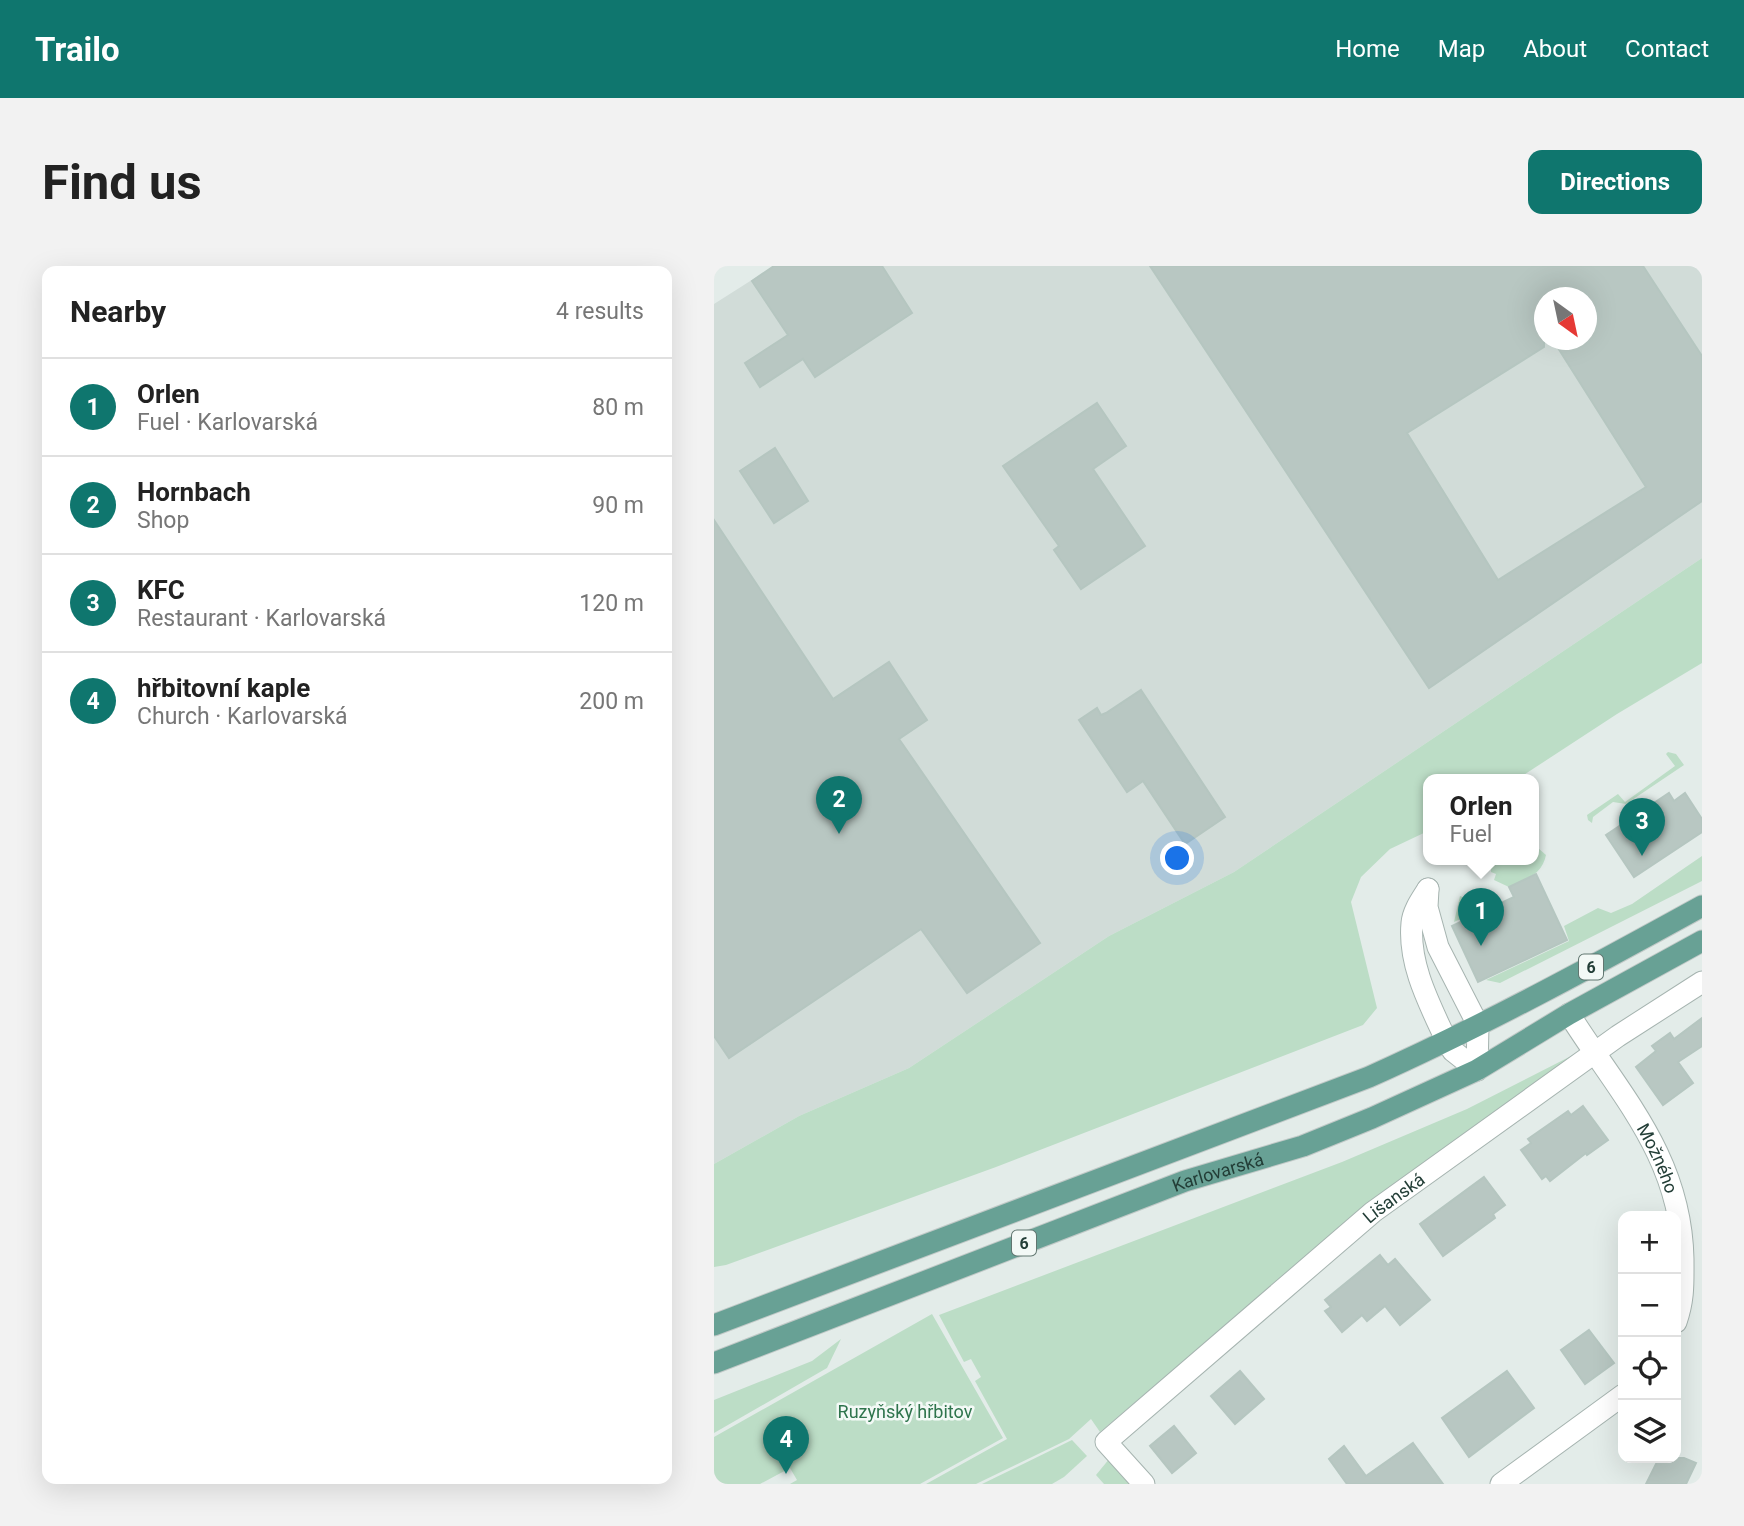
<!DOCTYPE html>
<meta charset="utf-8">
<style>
body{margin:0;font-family:Roboto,sans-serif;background:#f2f2f2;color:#222}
.controls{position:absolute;right:21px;bottom:21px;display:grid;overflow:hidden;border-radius:14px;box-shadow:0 7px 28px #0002}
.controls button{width:63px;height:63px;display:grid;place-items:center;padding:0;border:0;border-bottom:2px solid #e0e0e0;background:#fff;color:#222;font:35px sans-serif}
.compass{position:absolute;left:820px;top:21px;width:63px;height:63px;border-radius:50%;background:#fff;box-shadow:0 7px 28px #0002;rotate:147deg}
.you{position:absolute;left:464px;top:593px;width:24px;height:24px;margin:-18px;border:5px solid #fff;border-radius:50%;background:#1a73e8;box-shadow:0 0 0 10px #1a73e833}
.badge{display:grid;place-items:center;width:46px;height:46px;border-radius:50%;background:#0f766e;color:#fff;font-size:23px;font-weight:700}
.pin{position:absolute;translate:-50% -58px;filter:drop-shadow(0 2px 4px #0008)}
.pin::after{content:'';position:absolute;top:37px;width:24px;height:21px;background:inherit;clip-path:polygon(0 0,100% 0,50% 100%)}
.popup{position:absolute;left:709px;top:508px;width:116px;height:91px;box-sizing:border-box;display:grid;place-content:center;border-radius:14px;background:#fff;filter:drop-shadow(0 2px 5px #0005);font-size:23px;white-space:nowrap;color:#767676}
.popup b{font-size:26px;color:#222}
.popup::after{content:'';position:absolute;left:50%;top:100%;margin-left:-14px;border:14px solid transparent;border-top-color:#fff}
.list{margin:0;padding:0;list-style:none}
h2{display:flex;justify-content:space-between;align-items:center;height:91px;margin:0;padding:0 28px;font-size:30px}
h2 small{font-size:23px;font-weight:400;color:#767676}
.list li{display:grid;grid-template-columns:46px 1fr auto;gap:21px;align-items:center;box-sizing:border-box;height:98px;padding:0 28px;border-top:2px solid #e0e0e0}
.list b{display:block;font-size:26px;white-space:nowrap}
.list p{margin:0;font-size:23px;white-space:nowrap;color:#767676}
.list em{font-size:23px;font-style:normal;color:#767676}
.icon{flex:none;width:38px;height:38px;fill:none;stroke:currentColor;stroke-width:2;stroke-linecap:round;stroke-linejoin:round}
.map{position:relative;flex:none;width:988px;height:1218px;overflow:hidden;border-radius:14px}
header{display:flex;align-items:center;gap:42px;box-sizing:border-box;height:98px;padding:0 35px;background:#0f766e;color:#fff}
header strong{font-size:33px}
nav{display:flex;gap:38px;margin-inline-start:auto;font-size:24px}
.intro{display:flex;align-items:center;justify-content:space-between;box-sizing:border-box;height:168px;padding:0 42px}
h1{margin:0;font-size:49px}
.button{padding:18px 32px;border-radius:14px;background:#0f766e;color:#fff;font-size:24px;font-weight:700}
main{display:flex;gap:42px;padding:0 42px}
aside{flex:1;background:#fff;border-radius:14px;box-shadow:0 7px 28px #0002}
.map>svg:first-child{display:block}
.built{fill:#d1dcd8;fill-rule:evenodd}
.green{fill:#bcddc6}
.building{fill:#b8c7c2;stroke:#b5c6c0;stroke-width:2;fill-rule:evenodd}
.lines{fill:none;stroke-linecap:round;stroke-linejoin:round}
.minor-casing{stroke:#a6b4b0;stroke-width:23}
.primary-casing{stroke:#c1c9c7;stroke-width:23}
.minor{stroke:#fff;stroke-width:21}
.primary{stroke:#68a195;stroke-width:21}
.labels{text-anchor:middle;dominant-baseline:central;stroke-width:5;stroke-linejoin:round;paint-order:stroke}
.shield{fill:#f3f9f6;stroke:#617670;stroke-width:2}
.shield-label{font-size:16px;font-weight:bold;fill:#233e37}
.street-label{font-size:18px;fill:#233e37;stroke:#f3f9f6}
.park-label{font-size:18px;fill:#2e744c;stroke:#f3f9f6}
</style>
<header>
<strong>Trailo</strong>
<nav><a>Home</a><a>Map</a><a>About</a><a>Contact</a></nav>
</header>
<div class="intro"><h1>Find us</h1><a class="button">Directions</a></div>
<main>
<aside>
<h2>Nearby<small>4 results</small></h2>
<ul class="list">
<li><span class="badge">1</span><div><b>Orlen</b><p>Fuel · Karlovarská</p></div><em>80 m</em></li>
<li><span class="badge">2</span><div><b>Hornbach</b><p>Shop</p></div><em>90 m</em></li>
<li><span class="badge">3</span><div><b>KFC</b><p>Restaurant · Karlovarská</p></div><em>120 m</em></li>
<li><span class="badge">4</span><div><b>hřbitovní kaple</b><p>Church · Karlovarská</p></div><em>200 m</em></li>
</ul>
</aside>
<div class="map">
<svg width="988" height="1218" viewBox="0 0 988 1218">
<rect width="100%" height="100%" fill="#e3ece9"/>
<!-- built -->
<path class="built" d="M 60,0 L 988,0 L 988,292 L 520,606 L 395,670 L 195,802 L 85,850 L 0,898 L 0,38 ZM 830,32 L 872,32 L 872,74 L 830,74 Z"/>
<!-- green -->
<g class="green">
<path d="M 988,292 L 988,397 L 903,448 L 802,514 L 714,514 L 714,565 L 676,583 L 647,611 L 637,636 L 663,742 L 649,759 L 282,901 L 12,999 L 0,1001 L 0,898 L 85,850 L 195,802 L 395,670 L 520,606 Z"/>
<path d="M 954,486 L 962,488 L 970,499 L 912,538 L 899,536 L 879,551 L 878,557 L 874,554 L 873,549 L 904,528 L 911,536 L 961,500 L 952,488 Z"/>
<path d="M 824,582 L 832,589 C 828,609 812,613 795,621 L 780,614 L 782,608 L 777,606 L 777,602 C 789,591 804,594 820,594 L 820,583 Z"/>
<path d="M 988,590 L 988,615 L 786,717 L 772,714 L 855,675 L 850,660 L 884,642 L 897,647 L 918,638 Z"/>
<path d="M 746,630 L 773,641 L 740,656 Z"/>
<path d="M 861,788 L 655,938 L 386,1166 L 377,1153 L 355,1173 L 262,1218 L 212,1218 L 293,1173 L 261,1115 L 267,1111 L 257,1093 L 250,1096 L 225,1049 L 628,896 L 753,843 Z"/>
<path d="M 218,1048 L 289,1172 L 206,1218 L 76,1218 L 83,1214 L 76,1202 L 46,1218 L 0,1218 L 0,1171 Z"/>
<path d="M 127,1073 L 113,1102 L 0,1167 L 0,1134 L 98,1095 Z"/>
<path d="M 358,1174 L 373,1190 L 350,1211 L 338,1218 L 268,1218 Z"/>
<path d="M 396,1192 L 420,1218 L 390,1218 L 382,1209 Z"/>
</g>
<!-- building -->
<g class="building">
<path d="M 60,0 L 168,0 L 198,47 L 101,111 L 89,93 L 46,121 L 31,97 L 74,69 L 38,15 Z"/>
<path d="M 436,0 L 929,0 L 988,90 L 988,235 L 715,422 ZM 830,32 L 872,32 L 872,74 L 839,74 L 932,221 L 784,314 L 693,167 L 830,81 Z"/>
<path d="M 383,137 L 412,180 L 379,203 L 431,280 L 367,323 L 340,284 L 345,280 L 289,200 Z"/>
<path d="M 61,182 L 94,235 L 60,257 L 26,205 Z"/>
<path d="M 0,254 L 119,433 L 175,396 L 213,454 L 185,473 L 326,677 L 253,727 L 207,663 L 15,792 L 0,770 Z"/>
<path d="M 427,424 L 511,551 L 471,578 L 429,515 L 413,526 L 365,454 L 383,442 L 387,449 L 392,447 Z"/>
<path d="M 955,527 L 960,535 L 971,527 L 988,553 L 988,566 L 920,611 L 892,569 Z"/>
<path d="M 822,608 L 853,674 L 764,716 L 738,660 L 800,631 L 795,621 Z"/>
<path d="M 988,752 L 988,780 L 964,796 L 979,817 L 949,839 L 922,801 L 942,785 L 938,780 L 956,767 L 960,773 Z"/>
<path d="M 869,840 L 894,874 L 873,889 L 872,887 L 836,915 L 832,910 L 828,913 L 807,884 L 817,877 L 814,873 L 854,845 L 857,849 Z"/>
<path d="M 770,911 L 791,939 L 779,948 L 781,952 L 729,990 L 706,958 Z"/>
<path d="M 666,989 L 674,999 L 681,993 L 716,1034 L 686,1059 L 671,1040 L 653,1055 L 648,1049 L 628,1066 L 611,1045 L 617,1041 L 611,1034 Z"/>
<path d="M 875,1064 L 900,1097 L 871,1118 L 847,1084 Z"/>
<path d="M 526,1105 L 550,1133 L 521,1158 L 497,1130 Z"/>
<path d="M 793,1105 L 820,1142 L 755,1191 L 728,1152 Z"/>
<path d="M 460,1160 L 482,1187 L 458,1207 L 436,1180 Z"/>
<path d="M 699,1177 L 729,1218 L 633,1218 L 615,1193 L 630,1180 L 652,1210 Z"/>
<path d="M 945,1192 L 970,1192 L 982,1197 L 972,1218 L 932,1218 Z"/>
</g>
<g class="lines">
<defs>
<g id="minor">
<path d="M 714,623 C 707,634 699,645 698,657 C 694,699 716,739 733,776 L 739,785 L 763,804"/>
<path d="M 714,623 L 713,641 L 724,681 L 764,759 L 763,804"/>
<path id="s1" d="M 855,748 C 906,829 967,890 969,993 C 969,1017 970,1033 962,1056"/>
<path id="s2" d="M 430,1218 L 392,1176 L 659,946 L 904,770 L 988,716"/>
<path d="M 787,1218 L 909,1129"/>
</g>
<g id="primary">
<path d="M 0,1059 L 655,811 C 769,760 879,700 988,640"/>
<path id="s3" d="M 0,1097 L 471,915 L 589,880 L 658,852 L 763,804 L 855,748 L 988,675"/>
</g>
</defs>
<!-- minor casing -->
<use href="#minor" class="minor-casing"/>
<!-- primary casing -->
<use href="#primary" class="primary-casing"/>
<!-- minor -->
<use href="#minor" class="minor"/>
<!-- primary -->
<use href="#primary" class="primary"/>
</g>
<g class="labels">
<!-- shield labels -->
<g class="shield">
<rect x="865" y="688.5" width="24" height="25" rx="5"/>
<rect x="298" y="964.5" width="24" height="25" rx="5"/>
</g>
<g class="shield-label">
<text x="877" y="701">6</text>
<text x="310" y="977">6</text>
</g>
<!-- street labels -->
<g class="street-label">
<text stroke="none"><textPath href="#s1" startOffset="170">Možného</textPath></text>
<text stroke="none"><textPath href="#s3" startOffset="539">Karlovarská</textPath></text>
<text stroke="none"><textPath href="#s2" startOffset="434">Lišanská</textPath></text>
</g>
<!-- park labels -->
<g class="park-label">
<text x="191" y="1145">Ruzyňský hřbitov</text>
</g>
</g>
</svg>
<div class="controls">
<button>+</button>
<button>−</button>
<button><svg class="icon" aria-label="locate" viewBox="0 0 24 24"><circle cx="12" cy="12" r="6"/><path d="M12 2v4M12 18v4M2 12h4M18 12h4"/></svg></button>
<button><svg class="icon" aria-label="layers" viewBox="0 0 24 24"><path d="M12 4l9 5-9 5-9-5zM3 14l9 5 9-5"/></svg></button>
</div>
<svg class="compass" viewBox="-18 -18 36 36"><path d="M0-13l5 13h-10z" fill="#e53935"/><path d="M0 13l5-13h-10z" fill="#767676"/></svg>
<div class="you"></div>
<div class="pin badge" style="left:767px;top:680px">1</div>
<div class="popup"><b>Orlen</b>Fuel</div>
<div class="pin badge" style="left:125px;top:568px">2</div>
<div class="pin badge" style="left:928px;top:590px">3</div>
<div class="pin badge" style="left:72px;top:1208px">4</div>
</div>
</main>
